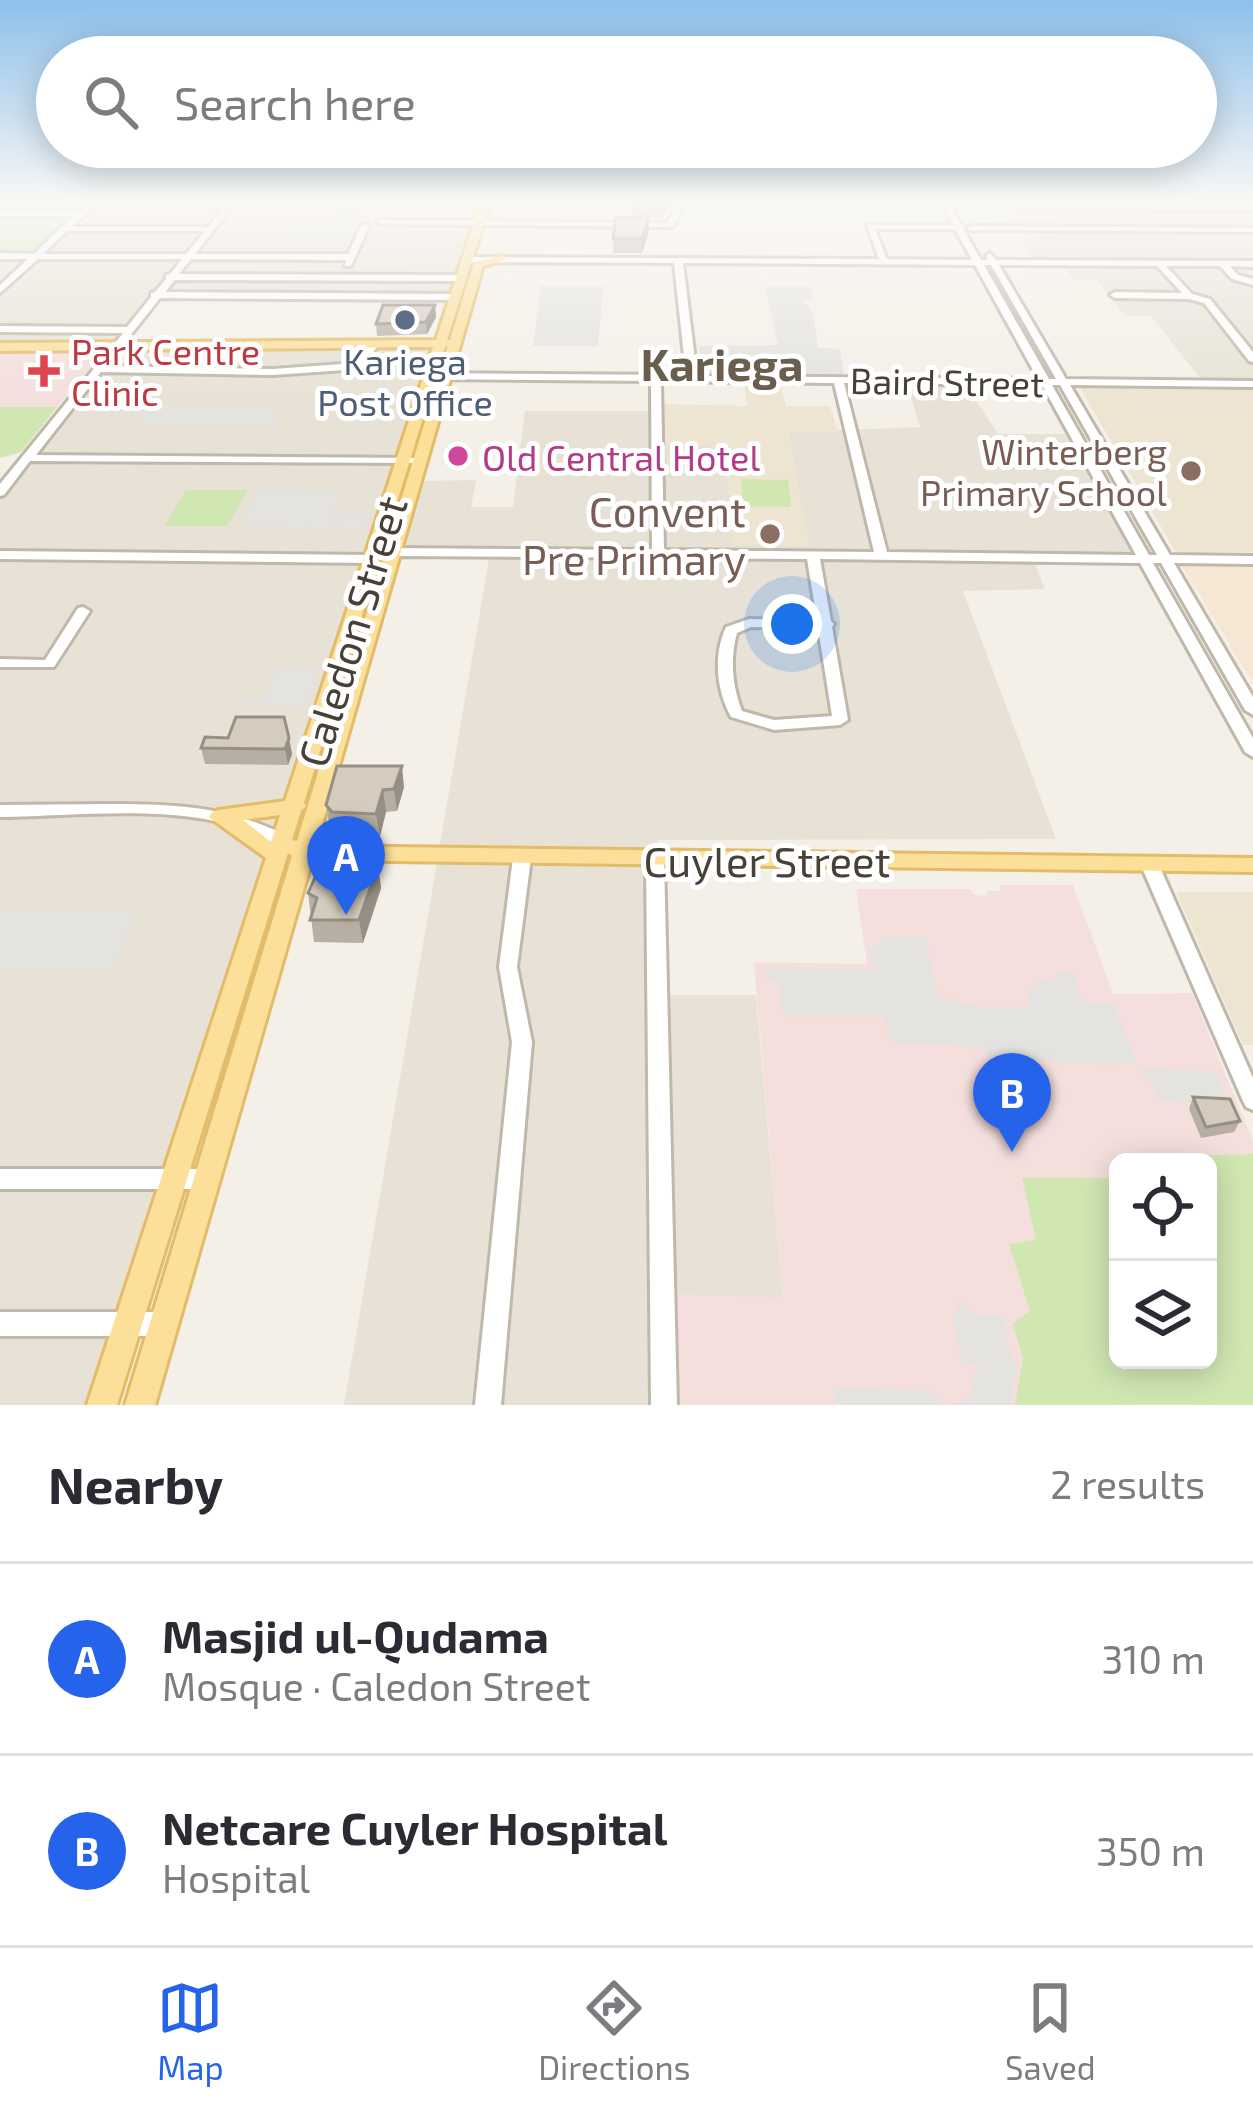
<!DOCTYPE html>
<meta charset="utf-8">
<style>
body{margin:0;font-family:"Exo 2",sans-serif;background:#f7f7f7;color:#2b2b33}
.controls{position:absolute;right:36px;bottom:36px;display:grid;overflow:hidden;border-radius:18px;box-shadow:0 6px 30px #0003}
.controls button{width:108px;height:108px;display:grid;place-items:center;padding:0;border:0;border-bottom:3px solid #e1e1e2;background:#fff;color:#2b2b33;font:60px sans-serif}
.you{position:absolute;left:792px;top:624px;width:42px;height:42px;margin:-30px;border:9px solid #fff;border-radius:50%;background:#1a73e8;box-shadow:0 0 0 18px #1a73e833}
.badge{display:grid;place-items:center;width:78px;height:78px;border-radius:50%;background:#2563eb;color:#fff;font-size:39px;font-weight:700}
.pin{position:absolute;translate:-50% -99px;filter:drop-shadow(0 3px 6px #0008)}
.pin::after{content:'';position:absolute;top:63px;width:42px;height:36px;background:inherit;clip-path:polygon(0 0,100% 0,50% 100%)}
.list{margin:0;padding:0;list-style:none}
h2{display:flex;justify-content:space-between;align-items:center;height:156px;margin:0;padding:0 48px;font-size:51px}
h2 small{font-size:39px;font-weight:400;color:#7c7c81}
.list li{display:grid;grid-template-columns:78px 1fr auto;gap:36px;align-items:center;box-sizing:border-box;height:192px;padding:0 48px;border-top:3px solid #e1e1e2}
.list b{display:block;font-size:45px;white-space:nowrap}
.list p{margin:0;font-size:39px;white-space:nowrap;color:#7c7c81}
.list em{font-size:39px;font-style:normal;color:#7c7c81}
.icon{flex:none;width:66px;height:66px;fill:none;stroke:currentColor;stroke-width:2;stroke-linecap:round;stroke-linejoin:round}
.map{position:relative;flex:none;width:1253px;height:1405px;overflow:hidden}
.search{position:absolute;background:#fff;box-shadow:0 6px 30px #0003;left:36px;right:36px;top:36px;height:132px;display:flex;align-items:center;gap:30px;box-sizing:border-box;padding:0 42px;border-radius:66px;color:#7c7c81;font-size:45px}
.sheet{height:540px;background:#fff}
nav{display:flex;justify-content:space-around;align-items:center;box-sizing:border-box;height:168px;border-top:3px solid #e1e1e2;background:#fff;font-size:33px;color:#7c7c81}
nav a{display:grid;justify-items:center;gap:6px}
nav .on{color:#2563eb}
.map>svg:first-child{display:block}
.residential{fill:#e8e2d6}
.commercial{fill:#f5e7d4}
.education{fill:#ede5d2}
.medical{fill:#f4dfdc;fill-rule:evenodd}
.green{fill:#d0e7b2}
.parking{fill:#e5e3e0}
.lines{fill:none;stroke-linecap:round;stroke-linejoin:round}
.minor-casing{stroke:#bfb8ab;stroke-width:6}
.major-casing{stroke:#e2bc68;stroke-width:6}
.minor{fill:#fff;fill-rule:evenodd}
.major{fill:#fcdf98;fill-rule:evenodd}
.wall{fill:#b7afa3}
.shaded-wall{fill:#958f85}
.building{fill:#d5ccbe;stroke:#958f85;stroke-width:3}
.service-dot{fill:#5c6f8a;stroke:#fff;stroke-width:4.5}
.health-dot{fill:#e0444e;stroke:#fff;stroke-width:4.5}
.hotel-dot{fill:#d1479c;stroke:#fff;stroke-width:4.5}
.education-dot{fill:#8d6e63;stroke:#fff;stroke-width:4.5}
.labels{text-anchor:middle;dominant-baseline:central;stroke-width:10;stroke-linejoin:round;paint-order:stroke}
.far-health-label{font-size:36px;fill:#be3a42;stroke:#fff;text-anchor:start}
.far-service-label{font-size:36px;fill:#4e5e75;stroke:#fff}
.far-street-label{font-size:36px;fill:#474037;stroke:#fff}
.far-education-label{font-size:36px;fill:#785e54;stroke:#fff;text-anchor:end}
.far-hotel-label{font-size:36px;fill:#b23c85;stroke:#fff;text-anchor:start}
.education-label{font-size:42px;fill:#785e54;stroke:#fff;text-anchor:end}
.street-label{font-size:42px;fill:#474037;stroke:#fff}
.far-district-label{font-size:45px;font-weight:bold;fill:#6a5e4e;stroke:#fff}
</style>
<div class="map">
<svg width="1253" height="1405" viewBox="0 0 1253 1405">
<rect width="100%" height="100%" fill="#f4f0e8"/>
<!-- residential -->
<g class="residential">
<path d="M 0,200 L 497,200 L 488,224 L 479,225 L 455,297 L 155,295 L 122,343 L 438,345 L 102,1405 L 0,1405 L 0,493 L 120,343 L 0,346 Z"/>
<path d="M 1010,200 L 1253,200 L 1253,389 L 1208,388 L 1151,316 L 1125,316 L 1097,280 L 1073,279 L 1062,263 L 1035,263 L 1020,240 L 1028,238 L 1002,207 L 1013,204 Z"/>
<path d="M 906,381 L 963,381 L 998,434 L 1077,434 L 1145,557 L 1033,558 L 1045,589 L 963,591 L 1056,839 L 657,840 L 657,995 L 756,995 L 783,1299 L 664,1405 L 344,1405 L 490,553 L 405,552 L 421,481 L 476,480 L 471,507 L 513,507 L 525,411 L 656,411 L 723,446 L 809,546 L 788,432 L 920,427 Z"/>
</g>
<!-- commercial -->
<path class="commercial" d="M 1178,559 L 1253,560 L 1253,683 Z"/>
<!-- education -->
<g class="education">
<path d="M 744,386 L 781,386 L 786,406 L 830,406 L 838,432 L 788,433 L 810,546 L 733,545 L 723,447 L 658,444 L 656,404 L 747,406 Z"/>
<path d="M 1080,388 L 1253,389 L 1253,552 L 1176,552 Z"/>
<path d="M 1176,892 L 1253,892 L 1253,1045 L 1243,1045 Z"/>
</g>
<!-- medical -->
<g class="medical">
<path d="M 90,351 L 99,357 L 57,407 L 0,407 L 0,354 Z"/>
<path d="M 999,885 L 1073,885 L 1113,994 L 1192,993 L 1253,1141 L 1253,1405 L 664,1405 L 661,1293 L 783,1298 L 754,962 L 867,964 L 856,889 L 970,889 L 974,895 L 987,896 L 987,891 L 1000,891 ZM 1118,1162 L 1208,1162 L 1208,1360 L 1118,1360 Z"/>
</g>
<!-- green -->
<g class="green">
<path d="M 0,214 L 80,214 L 36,257 L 0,256 Z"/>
<path d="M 0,407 L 57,407 L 21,452 L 0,458 Z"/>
<path d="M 741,479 L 788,480 L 791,507 L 743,506 Z"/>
<path d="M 186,490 L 248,490 L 227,526 L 164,526 Z"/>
<path d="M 1253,1154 L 1253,1405 L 1015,1405 L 1023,1359 L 1013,1324 L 1030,1311 L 1009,1244 L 1036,1240 L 1022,1178 L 1118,1178 L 1118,1360 L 1208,1360 L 1208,1162 L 1152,1162 L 1151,1157 Z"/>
</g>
<!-- parking -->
<g class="parking">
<path d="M 315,214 L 357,215 L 351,225 L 358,228 L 347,249 L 293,252 L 296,245 L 252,245 L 284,243 L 294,224 L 309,224 Z"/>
<path d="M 541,286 L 603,286 L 598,346 L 533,346 Z"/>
<path d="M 765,287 L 811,287 L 813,299 L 803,300 L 813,314 L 818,348 L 840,349 L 844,374 L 702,373 L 699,346 L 778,345 Z"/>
<path d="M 137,405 L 275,407 L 280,425 L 143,426 Z"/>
<path d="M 257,490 L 341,491 L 333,513 L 371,514 L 366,528 L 341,528 L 336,519 L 329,528 L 240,527 Z"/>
<path d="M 276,667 L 314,667 L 318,673 L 307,707 L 236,706 L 239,699 L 264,699 Z"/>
<path d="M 137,911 L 113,970 L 0,971 L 0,912 Z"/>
<path d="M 925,936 L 938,996 L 983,1008 L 1030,1007 L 1029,989 L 1038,989 L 1037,980 L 1058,982 L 1056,972 L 1074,974 L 1082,1003 L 1113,1003 L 1136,1060 L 1115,1065 L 989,1058 L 983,1047 L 890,1043 L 884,1017 L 783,1016 L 778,981 L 767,980 L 766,968 L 880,970 L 872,966 L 868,945 L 880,945 L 881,937 Z"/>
<path d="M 1141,1068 L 1217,1072 L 1226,1103 L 1162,1101 Z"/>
<path d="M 962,1298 L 970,1314 L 1004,1317 L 1008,1341 L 994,1342 L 1010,1346 L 1017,1370 L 1010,1405 L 954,1405 L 971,1394 L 977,1365 L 962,1364 L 953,1319 Z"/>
<path d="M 835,1388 L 936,1391 L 940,1405 L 837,1405 Z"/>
</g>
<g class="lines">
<defs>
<g id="minor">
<path d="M 91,200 L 99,200 L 72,227 L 208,227 L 230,200 L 237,200 L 195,254 L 348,254 L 362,224 L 369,226 L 351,266 L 345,266 L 346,260 L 191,259 L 179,274 L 461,275 L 465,278 L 461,281 L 175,280 L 165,292 L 455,294 L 460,297 L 455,300 L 160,298 L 106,366 L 273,369 L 356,363 L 370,343 L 378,345 L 363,368 L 359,369 L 273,375 L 101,372 L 36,455 L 420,458 L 424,459 L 424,463 L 30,461 L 4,495 L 0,496 L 0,484 L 123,333 L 0,332 L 0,326 L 127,327 L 151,297 L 151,293 L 155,292 L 166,279 L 166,275 L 170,274 L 182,259 L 38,259 L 0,293 L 0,285 L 28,259 L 0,259 L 0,253 L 34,254 L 73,216 L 0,216 L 0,212 L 78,212 ZM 67,231 L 205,231 L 186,254 L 43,254 Z"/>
<path d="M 351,200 L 359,200 L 349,210 L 343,210 L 343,206 Z"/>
<path d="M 680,200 L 687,200 L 674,225 L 670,227 L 381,224 L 377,222 L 381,220 L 667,223 Z"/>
<path d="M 939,200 L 946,200 L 961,225 L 965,227 L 963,229 L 981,260 L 988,260 L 986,256 L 990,253 L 996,260 L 1253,261 L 1253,267 L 1230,266 L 1238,275 L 1253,279 L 1253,285 L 1232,279 L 1220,266 L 1166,266 L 1192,294 L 1210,299 L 1253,352 L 1253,362 L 1249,361 L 1204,303 L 1189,299 L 1115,298 L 1110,295 L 1115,292 L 1182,293 L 1157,266 L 999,265 L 1066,379 L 1253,381 L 1253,387 L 1070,385 L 1170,555 L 1253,556 L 1253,564 L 1174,563 L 1253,697 L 1253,715 L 1245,710 L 1161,563 L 1153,563 L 1253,738 L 1253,757 L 1245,752 L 1140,563 L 820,559 L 831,621 L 834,624 L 832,627 L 848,720 L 840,725 L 774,730 L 731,717 C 716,690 713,655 726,627 L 749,619 L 817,620 L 807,559 L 394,556 L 371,563 L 0,559 L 0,551 L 370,555 L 393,548 L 652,550 L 651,381 L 426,379 L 421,376 L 426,373 L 686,375 L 674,263 L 468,262 L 464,259 L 465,257 L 879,259 L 867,225 L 953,225 ZM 875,229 L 955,229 L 972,260 L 887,259 ZM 683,263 L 975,265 L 1038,379 L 697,376 ZM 984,265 L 991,265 L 1056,379 L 1049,379 ZM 661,381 L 834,383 L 874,552 L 664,550 ZM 844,383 L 1042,385 L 1136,555 L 887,552 ZM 1052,385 L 1060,385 L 1157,555 L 1149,555 ZM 751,627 L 818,628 L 832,716 L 774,720 L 742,711 C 732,685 730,659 737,633 Z"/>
<path d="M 1006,200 L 1015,200 L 1026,205 L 1253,206 L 1253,210 L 1025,209 Z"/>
<path d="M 972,226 L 1253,228 L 1253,232 L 969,230 L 968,228 Z"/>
<path d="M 83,607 L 90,611 L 54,667 L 0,667 L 0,659 L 45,660 L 78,608 Z"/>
<path d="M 108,804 C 174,804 231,806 291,838 L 294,842 L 291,846 L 285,848 C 264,840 247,828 225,823 C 152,806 74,816 0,817 L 0,805 Z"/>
<path d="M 522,852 L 528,854 L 531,858 L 517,967 L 532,1042 L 501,1405 L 475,1405 L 512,1042 L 499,967 L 513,858 L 516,854 Z"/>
<path d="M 655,853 L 661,855 L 664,859 L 677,1405 L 651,1405 L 646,859 L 649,855 Z"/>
<path d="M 1149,857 L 1155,859 L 1158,863 L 1253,1078 L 1253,1110 L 1246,1107 L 1243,1101 L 1140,863 L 1143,859 Z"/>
<path d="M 0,1169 L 207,1169 L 215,1172 L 218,1179 L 215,1186 L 207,1189 L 0,1189 Z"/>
<path d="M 0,1312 L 164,1312 L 173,1316 L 176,1324 L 173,1332 L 164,1336 L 0,1336 Z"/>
</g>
<path id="major" d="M 481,200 L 491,200 L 447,340 L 450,340 L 474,262 L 502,256 L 507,259 L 483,266 L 316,846 L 1253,858 L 1253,872 L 312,860 L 155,1405 L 125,1405 L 292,856 L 288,853 L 117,1405 L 87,1405 L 266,858 L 209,817 L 212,812 L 219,810 L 285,801 L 433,347 L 0,351 L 0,343 L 436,340 ZM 448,346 L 297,841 L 292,840 L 301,811 L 306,806 L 304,803 L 445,347 ZM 280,815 L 271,842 L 243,820 Z"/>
</defs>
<!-- minor casing -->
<use href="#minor" class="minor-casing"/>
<!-- major casing -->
<use href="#major" class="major-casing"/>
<!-- minor -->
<use href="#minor" class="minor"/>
<!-- major -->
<use href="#major" class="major"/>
</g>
<!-- wall -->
<g class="wall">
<path d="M 674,200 L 662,218 L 649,218 L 649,231 L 642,253 L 613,253 L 613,239 L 633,217 L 633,208 Z"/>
<path d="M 435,305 L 436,317 L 427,334 L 377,336 L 376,324 Z"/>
<path d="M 284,717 L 292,754 L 288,765 L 205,764 L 201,748 Z"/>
<path d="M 337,766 L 404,787 L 397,811 L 386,812 L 380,836 L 336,834 L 330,827 L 326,805 Z"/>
<path d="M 378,866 L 381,888 L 363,943 L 314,942 L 308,893 L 333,871 Z"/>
<path d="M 1193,1097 L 1240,1121 L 1234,1132 L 1201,1138 L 1189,1109 Z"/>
</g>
<!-- shaded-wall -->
<g class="shaded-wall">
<path d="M 668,200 L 674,200 L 662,218 L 662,208 Z"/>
<path d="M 649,217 L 649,231 L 642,253 L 642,239 Z"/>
<path d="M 435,305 L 436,317 L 427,334 L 426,322 Z"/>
<path d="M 289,738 L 292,754 L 288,765 L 285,749 Z"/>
<path d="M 402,766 L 404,787 L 397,811 L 394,789 Z"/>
<path d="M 383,790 L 386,812 L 380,836 L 376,814 Z"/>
<path d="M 378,866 L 381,888 L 363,943 L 359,920 Z"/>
</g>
<!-- building -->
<g class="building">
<path d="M 640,200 L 668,200 L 662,208 L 633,208 Z"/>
<path d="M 616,217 L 649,217 L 642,239 L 613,239 Z"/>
<path d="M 383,305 L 435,305 L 426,322 L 376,324 Z"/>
<path d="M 236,717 L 284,717 L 289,738 L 285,749 L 201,748 L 205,737 L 228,738 Z"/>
<path d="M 337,766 L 402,766 L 394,789 L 383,790 L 376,814 L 332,812 L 326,805 Z"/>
<path d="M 334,865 L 378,866 L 359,920 L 310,920 L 317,898 L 308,893 L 318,871 L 333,871 Z"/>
<path d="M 1193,1097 L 1230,1099 L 1240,1121 L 1206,1127 Z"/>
</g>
<!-- sky -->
<linearGradient id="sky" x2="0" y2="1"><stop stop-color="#8dc0eb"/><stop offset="0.51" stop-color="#faf8f5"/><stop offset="1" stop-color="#faf8f5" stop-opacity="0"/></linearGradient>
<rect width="1253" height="396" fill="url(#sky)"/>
<!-- markers -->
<circle class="service-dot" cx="405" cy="320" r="12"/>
<path class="health-dot" d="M38 353h12v12h12v12h-12v12h-12v-12h-12v-12h12z"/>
<circle class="hotel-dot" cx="458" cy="456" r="12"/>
<g class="education-dot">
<circle cx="1191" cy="471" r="12"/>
<circle cx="770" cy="534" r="12"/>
</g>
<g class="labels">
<!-- far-health labels -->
<g class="far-health-label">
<text x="71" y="350">Park Centre<tspan x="71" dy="41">Clinic</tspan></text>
</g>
<!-- far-service labels -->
<g class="far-service-label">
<text x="405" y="360">Kariega<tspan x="405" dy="41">Post Office</tspan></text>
</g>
<!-- far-street labels -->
<g class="far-street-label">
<text transform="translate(947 381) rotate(1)">Baird Street</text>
</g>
<!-- far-education labels -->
<g class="far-education-label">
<text x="1167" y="450">Winterberg<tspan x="1167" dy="41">Primary School</tspan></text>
</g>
<!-- far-hotel labels -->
<g class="far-hotel-label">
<text x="482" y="456">Old Central Hotel</text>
</g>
<!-- education labels -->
<g class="education-label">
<text x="746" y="510">Convent<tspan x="746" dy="48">Pre Primary</tspan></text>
</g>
<!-- street labels -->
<g class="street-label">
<text transform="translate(351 631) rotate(-73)">Caledon Street</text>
<text x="767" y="860">Cuyler Street</text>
</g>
<!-- far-district labels -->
<g class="far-district-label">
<text x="722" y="363">Kariega</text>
</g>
</g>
</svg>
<div class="controls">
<button><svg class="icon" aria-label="locate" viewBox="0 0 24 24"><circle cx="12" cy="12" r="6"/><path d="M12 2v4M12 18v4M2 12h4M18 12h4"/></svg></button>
<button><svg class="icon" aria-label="layers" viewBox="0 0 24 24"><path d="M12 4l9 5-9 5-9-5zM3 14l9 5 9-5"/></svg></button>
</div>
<div class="you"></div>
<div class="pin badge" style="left:346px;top:915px">A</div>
<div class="pin badge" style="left:1012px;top:1152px">B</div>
<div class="search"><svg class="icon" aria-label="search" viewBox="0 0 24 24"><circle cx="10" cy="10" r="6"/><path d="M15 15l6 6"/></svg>Search here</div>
</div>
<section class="sheet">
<h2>Nearby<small>2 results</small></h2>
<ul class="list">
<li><span class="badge">A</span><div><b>Masjid ul-Qudama</b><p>Mosque · Caledon Street</p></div><em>310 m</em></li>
<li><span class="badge">B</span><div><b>Netcare Cuyler Hospital</b><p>Hospital</p></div><em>350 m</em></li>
</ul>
</section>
<nav>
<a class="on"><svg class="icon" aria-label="map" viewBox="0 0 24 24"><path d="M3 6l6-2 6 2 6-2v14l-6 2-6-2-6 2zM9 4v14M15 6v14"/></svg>Map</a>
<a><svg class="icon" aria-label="directions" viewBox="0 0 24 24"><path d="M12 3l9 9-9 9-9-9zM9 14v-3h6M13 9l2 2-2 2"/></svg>Directions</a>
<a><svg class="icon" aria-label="saved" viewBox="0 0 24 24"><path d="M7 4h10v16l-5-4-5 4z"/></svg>Saved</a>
</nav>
